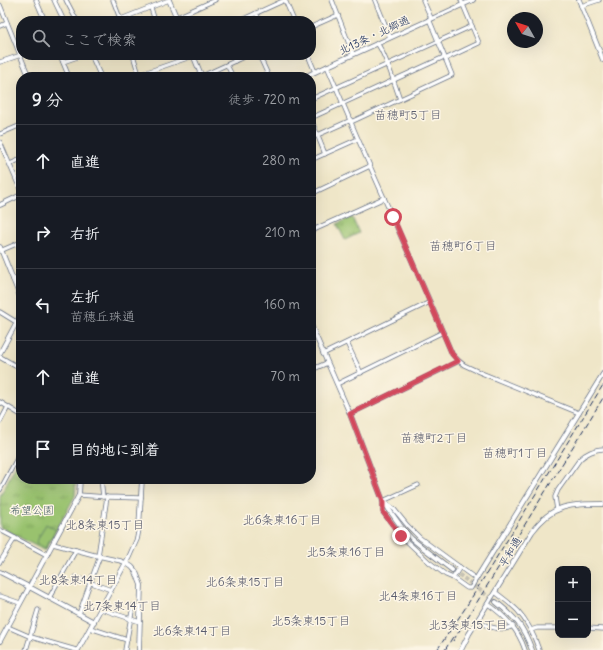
<!DOCTYPE html>
<html lang="ja">
<meta charset="utf-8">
<style>
body{margin:0;font-family:Delius,"Klee One",sans-serif;background:#242831;color:#f1f3f6}
.controls{position:absolute;right:12px;bottom:12px;display:grid;overflow:hidden;border-radius:8px;box-shadow:0 4px 16px #0002}
.controls button{width:36px;height:36px;display:grid;place-items:center;padding:0;border:0;border-bottom:1px solid #363941;background:#171b24;color:#f1f3f6;font:20px sans-serif}
.compass{position:absolute;left:507px;top:12px;width:36px;height:36px;border-radius:50%;background:#171b24;box-shadow:0 4px 16px #0002;rotate:309deg}
.stop{position:absolute;width:12px;height:12px;margin:-9px;border:3px solid #d1495b;border-radius:50%;background:#fff}
.stop.end{background:#d1495b;border-color:#fff;box-shadow:0 1px 4px #0008}
.list{margin:0;padding:0;list-style:none}
h2{display:flex;justify-content:space-between;align-items:center;height:52px;margin:0;padding:0 16px;font-size:17px}
h2 small{font-size:13px;font-weight:400;color:#9ea1a6}
.list li{display:grid;grid-template-columns:26px 1fr auto;gap:12px;align-items:center;box-sizing:border-box;height:72px;padding:0 16px;border-top:1px solid #363941}
.list b{display:block;font-size:15px;white-space:nowrap}
.list p{margin:0;font-size:13px;white-space:nowrap;color:#9ea1a6}
.list em{font-size:13px;font-style:normal;color:#9ea1a6}
.icon{flex:none;width:22px;height:22px;fill:none;stroke:currentColor;stroke-width:2;stroke-linecap:round;stroke-linejoin:round}
.map{position:relative;flex:none;width:603px;height:650px;overflow:hidden}
.search{position:absolute;background:#171b24;box-shadow:0 4px 16px #0002;left:16px;top:16px;width:300px;height:44px;display:flex;align-items:center;gap:10px;box-sizing:border-box;padding:0 14px;border-radius:16px;color:#9ea1a6;font-size:15px}
.panel{position:absolute;background:#171b24;box-shadow:0 4px 16px #0002;left:16px;top:72px;width:300px;height:412px;border-radius:16px}
.map>svg:first-child{display:block}
.grass{fill:url(#grass-tufts);stroke:#5a7866}
.pitch{fill:#99c26e;stroke:#5a7866}
.lines{fill:none;stroke-linecap:round;stroke-linejoin:round}
.tertiary-tunnel{stroke:#c5c1b3;stroke-width:4;stroke-dasharray:4 2;stroke-linecap:butt}
.minor-casing{stroke:#656f83;stroke-width:5}
.tertiary-casing{stroke:#656f83;stroke-width:5.5}
.minor{stroke:#fff;stroke-width:3.5}
.tertiary{stroke:#fff;stroke-width:4}
.rail{stroke:#1b2f5e;stroke-width:1;stroke-dasharray:6 3;stroke-linecap:butt}
.route{stroke:#d1495b;stroke-width:5}
.labels{text-anchor:middle;dominant-baseline:central;stroke-width:3;stroke-linejoin:round;paint-order:stroke}
.street-label{font-size:11px;fill:#1b2f5e;stroke:#fcf5e5}
.park-label{font-size:11px;fill:#415b63;stroke:#fcf5e5}
.neighbourhood-label{font-size:12px;fill:#5a5d6e;stroke:#fcf5e5}
</style>
<div class="map">
<svg width="603" height="650" viewBox="0 0 603 650">
<defs>
<pattern id="grass-tufts" width="24" height="20" patternUnits="userSpaceOnUse"><rect width="24" height="20" fill="#99c26e"/><path d="M3 7l-1-3M5 7V3M7 7l1-3M15 17l-1-3M17 17v-4M19 17l1-3" fill="none" stroke="#7c9e5e"/></pattern>
</defs>
<rect width="100%" height="100%" fill="#fcf5e5"/>
<filter id="ink" filterUnits="userSpaceOnUse"><feTurbulence type="fractalNoise" baseFrequency=".025" numOctaves="2"/><feDisplacementMap in="SourceGraphic" scale="8" xChannelSelector="R" yChannelSelector="G"/><feConvolveMatrix kernelMatrix="1 2 1 2 8 2 1 2 1" color-interpolation-filters="sRGB"/></filter>
<filter id="wash" filterUnits="userSpaceOnUse"><feTurbulence type="fractalNoise" baseFrequency=".012" numOctaves="4" result="noise"/><feDisplacementMap in="SourceGraphic" scale="16" xChannelSelector="R" yChannelSelector="G"/><feGaussianBlur stdDeviation="0.9" result="paint"/><feColorMatrix in="noise" values="0 0 0 0 0 0 0 0 0 0 0 0 0 0 0 0 0 1.4 0 .05"/><feComposite in="paint" operator="in"/></filter>
<g filter="url(#wash)">
<rect width="100%" height="100%" fill="#efe6c8"/>
<!-- grass -->
<g class="grass">
<path d="M 352,217 L 359,233 L 345,240 L 337,224 Z"/>
<path d="M 21,455 L 21,479 L 76,479 L 75,496 L 45,551 L 0,527 L 0,496 Z"/>
</g>
<!-- pitch -->
<path class="pitch" d="M 46,524 L 56,530 L 45,548 L 36,543 Z"/>
</g>
<g filter="url(#ink)">
<g class="lines">
<!-- tertiary-tunnel -->
<path class="tertiary-tunnel" d="M 454,571 L 496,602"/>
<defs>
<g id="minor">
<path d="M 36,0 L 45,21"/>
<path d="M 54,0 L 64,21"/>
<path d="M 66,0 L 77,21"/>
<path d="M 113,0 L 121,21"/>
<path d="M 285,0 L 294,21"/>
<path d="M 332,0 L 353,54"/>
<path d="M 423,0 L 431,18"/>
<path d="M 0,5 L 29,77"/>
<path d="M 581,6 L 599,0"/>
<path d="M 151,8 L 155,21"/>
<path d="M 256,13 L 260,21"/>
<path d="M 177,17 L 215,0"/>
<path d="M 116,21 L 169,0"/>
<path d="M 239,21 L 285,0"/>
<path d="M 0,26 L 7,23"/>
<path d="M 311,27 L 338,15"/>
<path d="M 377,43 C 387,57 394,83 400,99"/>
<path d="M 60,55 L 69,77"/>
<path d="M 91,55 L 101,77"/>
<path d="M 133,55 L 139,75"/>
<path d="M 232,55 L 235,61"/>
<path d="M 259,55 L 269,77"/>
<path d="M 308,55 L 315,72"/>
<path d="M 445,59 L 479,43 L 461,0"/>
<path d="M 0,62 L 21,55"/>
<path d="M 63,62 L 83,55"/>
<path d="M 227,65 L 233,77"/>
<path d="M 327,66 L 358,139 L 430,302 L 452,354 L 459,361 L 464,365 L 479,372 L 579,413"/>
<path d="M 202,76 L 248,55"/>
<path d="M 133,77 L 193,56"/>
<path d="M 311,99 L 472,26"/>
<path d="M 311,118 L 444,57"/>
<path d="M 311,119 L 325,154"/>
<path d="M 351,122 L 452,75 L 429,19"/>
<path d="M 0,134 L 21,125"/>
<path d="M 311,138 L 351,120"/>
<path d="M 0,142 L 21,191"/>
<path d="M 311,160 L 358,139"/>
<path d="M 10,164 L 21,159"/>
<path d="M 311,194 L 370,166"/>
<path d="M 0,251 L 21,242"/>
<path d="M 13,280 L 21,276"/>
<path d="M 0,312 L 21,325"/>
<path d="M 347,343 L 361,373"/>
<path d="M 323,354 L 430,302"/>
<path d="M 337,384 L 443,332"/>
<path d="M 0,402 L 21,415"/>
<path d="M 350,414 L 459,361"/>
<path d="M 0,422 L 8,407"/>
<path d="M 101,479 L 103,497"/>
<path d="M 0,490 L 21,451"/>
<path d="M 79,495 L 107,497 L 141,498"/>
<path d="M 383,501 L 394,509 L 407,525 L 420,538 L 476,579 L 471,588 L 467,588 L 453,578 L 446,575 L 429,562 L 401,536 L 383,512 Z"/>
<path d="M 383,501 L 418,485"/>
<path d="M 557,510 L 555,497 L 558,490 L 580,459 C 585,454 595,449 603,449"/>
<path d="M 0,530 L 47,555"/>
<path d="M 53,544 L 98,556 L 121,561 L 126,563"/>
<path d="M 98,556 L 107,497"/>
<path d="M 0,562 L 15,538"/>
<path d="M 75,577 L 111,590"/>
<path d="M 453,578 L 460,567"/>
<path d="M 495,592 C 503,598 511,604 518,611 C 528,622 534,635 539,650"/>
<path d="M 0,596 L 20,603"/>
<path d="M 49,598 L 76,550"/>
<path d="M 488,604 C 505,616 518,629 525,650"/>
<path d="M 101,609 L 140,622"/>
<path d="M 79,614 L 90,583 L 100,556"/>
<path d="M 478,621 C 487,627 503,632 513,626"/>
<path d="M 8,627 L 31,637 L 76,650"/>
<path d="M 90,628 L 127,640"/>
<path d="M 588,628 L 603,629"/>
<path d="M 531,630 L 537,628 L 558,628"/>
<path d="M 26,650 L 38,610"/>
<path d="M 125,650 L 133,606 L 140,607"/>
</g>
<g id="tertiary">
<path d="M 169,0 L 178,21"/>
<path d="M 375,0 L 390,37"/>
<path d="M 579,0 L 603,60"/>
<path d="M 193,55 L 202,77"/>
<path d="M 304,77 L 473,0"/>
<path d="M 0,205 L 21,195"/>
<path d="M 311,231 L 384,198"/>
<path d="M 0,247 L 21,299"/>
<path d="M 311,325 L 350,414 L 383,501 L 402,528 L 412,539 L 422,547 L 452,570"/>
<path d="M 0,353 L 21,314"/>
<path d="M 0,357 L 21,369"/>
<path d="M 311,370 L 327,363"/>
<path d="M 126,563 L 132,567 L 136,572 L 141,585 L 139,650"/>
<path d="M 0,572 L 33,589 L 94,622"/>
<path d="M 476,579 L 603,374"/>
<path d="M 496,602 C 516,618 523,626 532,650"/>
<path d="M 0,641 L 79,495 L 80,479"/>
<path d="M 78,650 L 129,557 L 137,539 L 139,528 L 142,479"/>
<path d="M 461,650 L 469,634 L 532,532 C 552,504 571,504 603,504"/>
</g>
</defs>
<!-- minor casing -->
<use href="#minor" class="minor-casing"/>
<!-- tertiary casing -->
<use href="#tertiary" class="tertiary-casing"/>
<!-- minor -->
<use href="#minor" class="minor"/>
<!-- tertiary -->
<use href="#tertiary" class="tertiary"/>
<!-- rail -->
<g class="rail">
<path d="M 453,641 L 603,398"/>
<path d="M 437,650 L 464,610 L 603,385"/>
<path d="M 445,650 L 454,635"/>
</g>
</g>
</g>
<g class="lines" filter="url(#ink)">
<!-- route -->
<path class="route" d="M 393,217 L 452,354 L 458,361 L 350,414 L 383,501 L 383,512 L 401,536"/>
</g>
<g class="labels">
<!-- street labels -->
<g class="street-label">
<text transform="translate(374 35) rotate(-25)">北13条・北郷通</text>
<text transform="translate(510 552) rotate(-59)">平和通</text>
</g>
<!-- park labels -->
<g class="park-label">
<text x="32" y="510">希望公園</text>
</g>
<!-- neighbourhood labels -->
<g class="neighbourhood-label">
<text x="408" y="114">苗穂町5丁目</text>
<text x="463" y="245">苗穂町6丁目</text>
<text x="434" y="437">苗穂町2丁目</text>
<text x="515" y="452">苗穂町1丁目</text>
<text x="282" y="519">北6条東16丁目</text>
<text x="105" y="524">北8条東15丁目</text>
<text x="346" y="551">北5条東16丁目</text>
<text x="78" y="579">北8条東14丁目</text>
<text x="245" y="581">北6条東15丁目</text>
<text x="418" y="595">北4条東16丁目</text>
<text x="122" y="605">北7条東14丁目</text>
<text x="311" y="620">北5条東15丁目</text>
<text x="468" y="624">北3条東15丁目</text>
<text x="192" y="630">北6条東14丁目</text>
</g>
</g>
</svg>
<div class="controls">
<button>+</button>
<button>−</button>
</div>
<svg class="compass" viewBox="-18 -18 36 36"><path d="M0-13l5 13h-10z" fill="#e53935"/><path d="M0 13l5-13h-10z" fill="#9ea1a6"/></svg>
<div class="stop" style="left:393px;top:217px"></div>
<div class="stop end" style="left:401px;top:536px"></div>
<div class="search"><svg class="icon" aria-label="search" viewBox="0 0 24 24"><circle cx="10" cy="10" r="6"/><path d="M15 15l6 6"/></svg>ここで検索</div>
<section class="panel">
<h2>9 分<small>徒歩 · 720 m</small></h2>
<ul class="list">
<li><svg class="icon" aria-label="ahead" viewBox="0 0 24 24"><path d="M12 20V5M6 11l6-6 6 6"/></svg><div><b>直進</b></div><em>280 m</em></li>
<li><svg class="icon" aria-label="right" viewBox="0 0 24 24"><path d="M7 20v-9h11M14 6l5 5-5 5"/></svg><div><b>右折</b></div><em>210 m</em></li>
<li><svg class="icon" aria-label="left" viewBox="0 0 24 24"><path d="M17 20v-9H6M10 6l-5 5 5 5"/></svg><div><b>左折</b><p>苗穂丘珠通</p></div><em>160 m</em></li>
<li><svg class="icon" aria-label="ahead" viewBox="0 0 24 24"><path d="M12 20V5M6 11l6-6 6 6"/></svg><div><b>直進</b></div><em>70 m</em></li>
<li><svg class="icon" aria-label="arrive" viewBox="0 0 24 24"><path d="M6 21V4h12l-3 4 3 4H6"/></svg><div><b>目的地に到着</b></div></li>
</ul>
</section>
</div>
